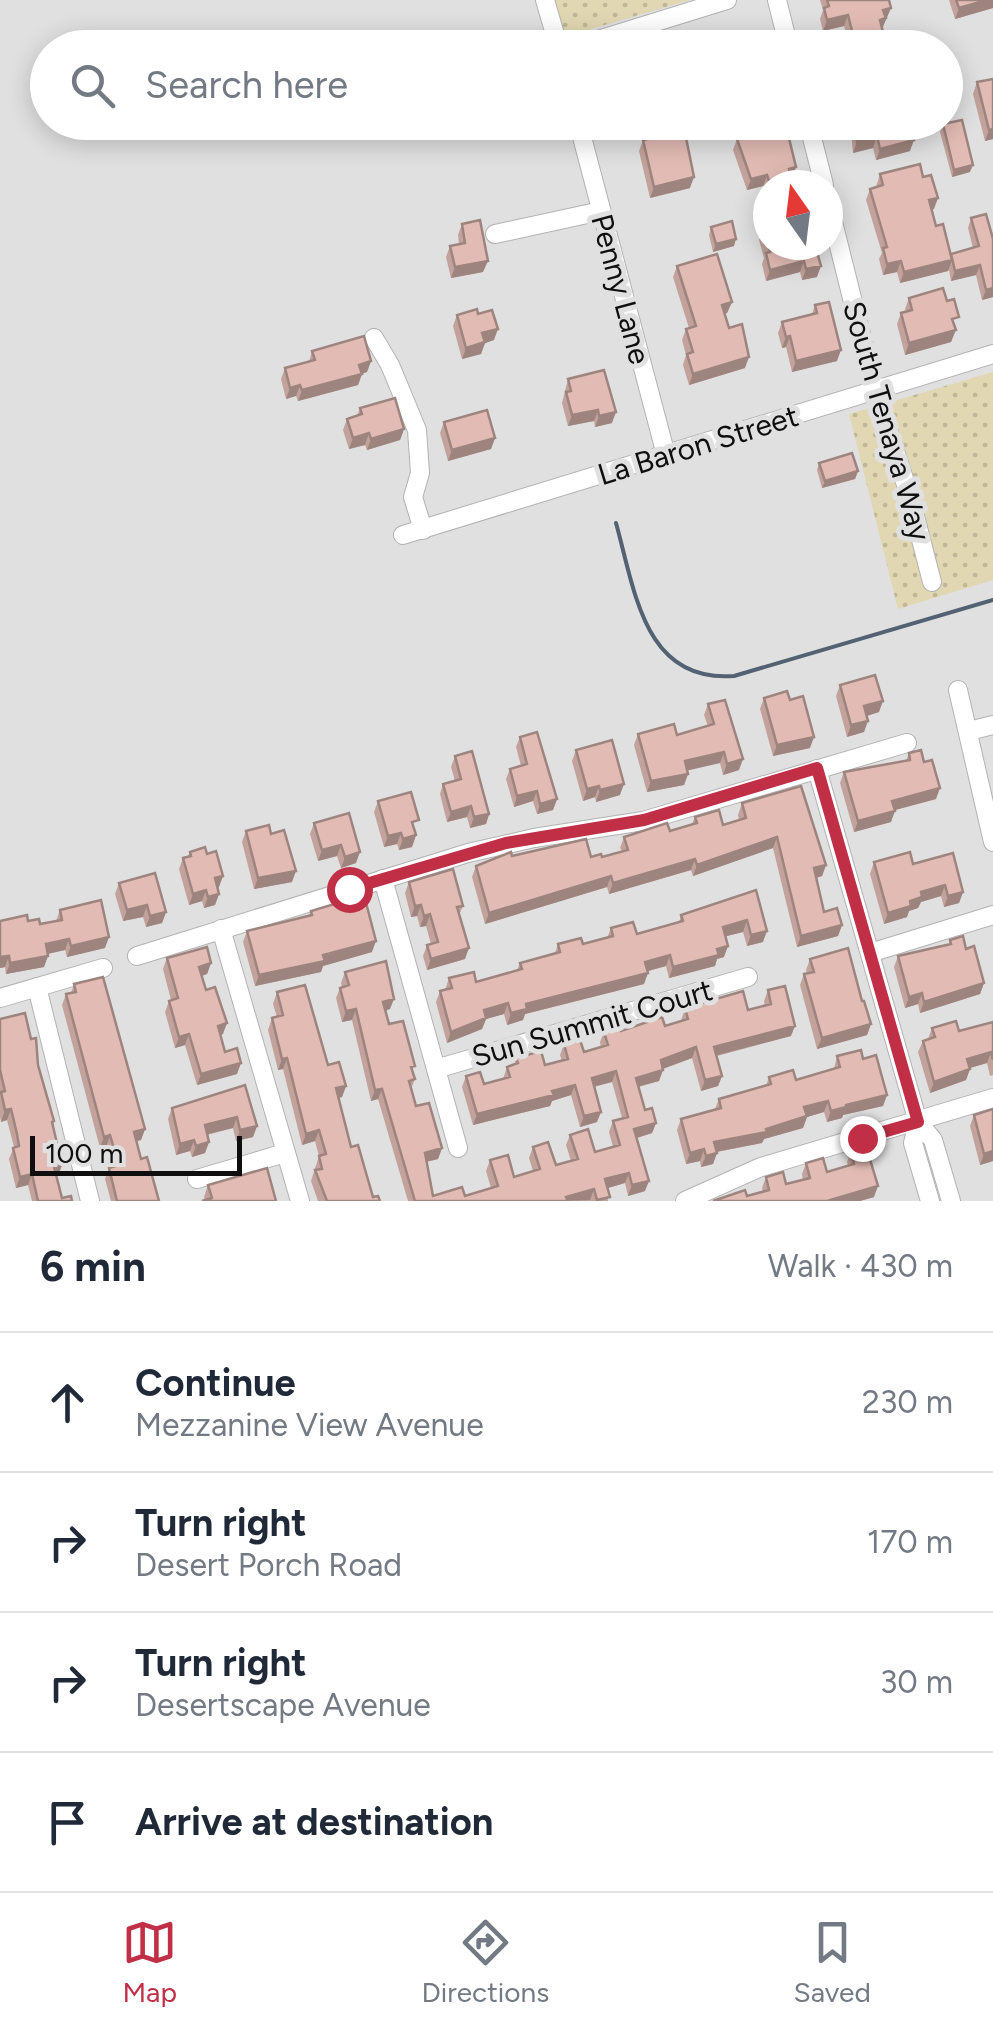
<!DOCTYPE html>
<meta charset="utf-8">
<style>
body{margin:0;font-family:Figtree,sans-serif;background:#f2f2f3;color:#1f2937}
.compass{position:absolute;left:753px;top:170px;width:90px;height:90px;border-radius:50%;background:#fff;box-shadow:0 5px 25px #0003;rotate:346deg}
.scale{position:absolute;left:30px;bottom:25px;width:212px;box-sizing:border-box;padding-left:10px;border:5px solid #0f0f0f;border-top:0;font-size:28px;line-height:35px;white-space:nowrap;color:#0f0f0f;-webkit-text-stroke:8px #e0e0e1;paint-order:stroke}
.stop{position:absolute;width:30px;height:30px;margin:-22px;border:8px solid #c02f45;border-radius:50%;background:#fff}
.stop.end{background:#c02f45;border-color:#fff;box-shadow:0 2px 10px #0008}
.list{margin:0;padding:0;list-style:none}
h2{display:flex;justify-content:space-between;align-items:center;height:130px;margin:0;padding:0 40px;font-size:42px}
h2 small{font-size:32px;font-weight:400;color:#747a83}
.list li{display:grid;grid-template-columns:65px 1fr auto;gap:30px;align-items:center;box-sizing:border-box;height:140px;padding:0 40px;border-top:2px solid #e0e1e3}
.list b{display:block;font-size:38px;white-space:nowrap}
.list p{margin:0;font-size:32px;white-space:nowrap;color:#747a83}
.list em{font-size:32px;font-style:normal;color:#747a83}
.icon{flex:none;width:55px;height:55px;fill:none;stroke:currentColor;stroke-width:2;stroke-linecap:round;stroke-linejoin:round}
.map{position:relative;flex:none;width:993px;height:1201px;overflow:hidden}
.search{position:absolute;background:#fff;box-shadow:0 5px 25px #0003;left:30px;right:30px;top:30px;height:110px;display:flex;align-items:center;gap:25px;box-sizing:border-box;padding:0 35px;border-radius:55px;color:#747a83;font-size:38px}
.sheet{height:690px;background:#fff}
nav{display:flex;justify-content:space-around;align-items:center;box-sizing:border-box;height:140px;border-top:2px solid #e0e1e3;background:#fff;font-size:28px;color:#747a83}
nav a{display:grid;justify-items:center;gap:5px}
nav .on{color:#c02f45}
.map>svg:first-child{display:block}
.sand{fill:url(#sand-dots)}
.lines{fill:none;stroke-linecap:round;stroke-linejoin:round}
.stream{stroke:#526272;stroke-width:4}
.minor-casing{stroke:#b2b2b3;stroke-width:20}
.minor{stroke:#fff;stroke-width:18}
.wall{fill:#c2a29b}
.shaded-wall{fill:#9e847e}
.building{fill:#e2bcb4;stroke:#9e847e;stroke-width:2.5}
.route{stroke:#c02f45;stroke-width:12}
.labels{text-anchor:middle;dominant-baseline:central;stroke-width:10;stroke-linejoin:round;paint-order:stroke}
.street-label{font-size:30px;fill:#0f0f0f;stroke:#e0e0e1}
</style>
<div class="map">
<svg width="993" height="1201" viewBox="0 0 993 1201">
<defs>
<pattern id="sand-dots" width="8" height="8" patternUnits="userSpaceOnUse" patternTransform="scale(2.5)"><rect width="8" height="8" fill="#e1d7b2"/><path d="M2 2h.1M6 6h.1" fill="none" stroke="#c0b798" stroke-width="1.8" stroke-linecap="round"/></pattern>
</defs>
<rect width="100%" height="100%" fill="#e0e0e1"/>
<!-- sand -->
<g class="sand">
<path d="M 554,0 L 690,0 L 564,37 Z"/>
<path d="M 993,372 L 993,580 L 898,609 L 849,414 Z"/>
</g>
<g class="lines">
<!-- stream -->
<path class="stream" d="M 616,523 C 635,591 644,683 734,676 L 993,600"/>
<defs>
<g id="minor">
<path d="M 545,0 L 559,48"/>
<path d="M 777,0 L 789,48"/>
<path d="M 572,48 L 727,0"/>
<path d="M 578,122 L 666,455"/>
<path d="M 808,122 L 824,185"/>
<path d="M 828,202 L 875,390 L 910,497 L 932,582"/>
<path d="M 495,234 L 601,211"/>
<path d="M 374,338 L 390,365 L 417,430 L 420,473 L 413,497 L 423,530"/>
<path d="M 403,535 L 993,354"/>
<path d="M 958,690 L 993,842"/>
<path d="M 969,731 L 993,725"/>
<path d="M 817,769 L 918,1122 L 933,1140 L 951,1201"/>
<path d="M 383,879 L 458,1148"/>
<path d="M 221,929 L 300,1201"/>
<path d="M 870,953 L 993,915"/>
<path d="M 137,956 L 468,853 L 534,838 L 643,821 L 907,743"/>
<path d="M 37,987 L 90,1201"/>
<path d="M 0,998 L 103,968"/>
<path d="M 436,1069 L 748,977"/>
<path d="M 918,1122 L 913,1143 L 930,1201"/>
<path d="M 197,1179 L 285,1153"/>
<path d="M 685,1201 L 761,1167 L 993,1098"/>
</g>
</defs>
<!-- minor casing -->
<use href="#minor" class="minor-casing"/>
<!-- minor -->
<use href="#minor" class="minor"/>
</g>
<!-- wall -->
<g class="wall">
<path d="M 820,0 L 889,0 L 891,8 L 882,28 L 886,44 L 896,48 L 849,44 L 844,26 L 823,31 L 820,19 L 823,10 Z"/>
<path d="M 949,0 L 993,0 L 993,8 L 955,19 Z"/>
<path d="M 993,79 L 993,140 L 993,139 L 985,141 L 973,94 L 977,82 Z"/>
<path d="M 628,122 L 675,122 L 690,188 L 650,198 L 639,151 L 643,140 L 655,137 L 653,126 L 629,131 Z"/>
<path d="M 850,122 L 909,122 L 910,151 L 876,160 L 873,148 L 853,153 Z"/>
<path d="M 943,124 L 970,172 L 952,177 L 940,132 Z"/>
<path d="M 737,139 L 792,179 L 789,179 L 787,185 L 768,185 L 765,192 L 763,186 L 747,190 L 733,150 Z"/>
<path d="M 880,174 L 934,209 L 932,210 L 936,226 L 951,254 L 973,248 L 968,228 L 971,218 L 993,239 L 993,297 L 982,300 L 976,275 L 951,281 L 949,270 L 948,271 L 900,283 L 897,272 L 883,275 L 879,259 L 882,253 L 866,200 L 870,189 L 876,187 Z"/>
<path d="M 462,224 L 483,272 L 451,278 L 446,257 L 450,246 L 459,244 L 458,235 Z"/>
<path d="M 711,227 L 734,246 L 713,252 L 709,235 Z"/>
<path d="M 763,229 L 815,245 L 817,277 L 802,280 L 800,272 L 766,281 L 762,264 L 764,258 L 759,240 Z"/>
<path d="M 677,266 L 732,302 L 727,313 L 725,314 L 745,368 L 689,385 L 683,365 L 686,355 L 682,340 L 686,329 L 689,328 L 673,277 Z"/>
<path d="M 909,298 L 955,328 L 951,342 L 905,355 L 897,324 L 901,313 L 906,312 L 905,309 Z"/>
<path d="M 815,305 L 837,361 L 792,372 L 786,347 L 782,348 L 778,333 L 782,322 L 812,314 Z"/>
<path d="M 478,314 L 494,340 L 485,343 L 481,354 L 462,359 L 453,326 L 457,315 Z"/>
<path d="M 312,351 L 371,361 L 367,372 L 362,374 L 358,385 L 298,401 L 296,396 L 286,399 L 281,379 L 285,368 L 309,362 Z"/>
<path d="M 568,379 L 612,423 L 595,427 L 594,421 L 568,426 L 562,403 Z"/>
<path d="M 360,408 L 404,429 L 400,440 L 367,450 L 365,445 L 349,449 L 343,430 L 347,419 L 357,416 Z"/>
<path d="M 444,422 L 495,438 L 491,449 L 448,461 L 440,433 Z"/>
<path d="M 819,463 L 858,471 L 855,479 L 822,488 L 817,470 Z"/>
<path d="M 840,685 L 879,712 L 867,716 L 864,732 L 847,737 L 836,696 Z"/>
<path d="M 764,698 L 790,700 L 810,748 L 773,756 L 760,709 Z"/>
<path d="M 708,704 L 739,770 L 723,775 L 720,763 L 687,770 L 688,774 L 684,785 L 647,792 L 634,745 L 638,734 L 677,735 L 708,726 L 704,715 Z"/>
<path d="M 520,737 L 557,799 L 553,810 L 537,814 L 533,801 L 514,807 L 506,779 L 510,769 L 521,766 L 516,747 Z"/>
<path d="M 576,750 L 620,795 L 596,802 L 595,797 L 583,801 L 572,761 Z"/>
<path d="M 909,753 L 936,799 L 894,810 L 891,822 L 854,832 L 840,783 L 844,772 L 906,761 Z"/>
<path d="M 455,756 L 489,814 L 486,824 L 470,828 L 467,817 L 447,822 L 440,794 L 443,784 L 455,781 L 451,767 Z"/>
<path d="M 378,801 L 416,835 L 412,847 L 399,850 L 397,844 L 384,847 L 374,812 Z"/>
<path d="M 742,803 L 826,865 L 822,876 L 816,878 L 824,912 L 842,925 L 838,936 L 797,947 L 773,848 L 693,876 L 691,870 L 609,894 L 607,887 L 485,924 L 472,877 L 476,866 L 512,856 L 602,857 L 622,851 L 620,848 L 624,837 L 670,831 L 692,824 L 695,817 L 723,825 L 739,820 L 738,815 Z"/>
<path d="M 349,813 L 356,863 L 341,868 L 337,856 L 318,861 L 310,834 L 314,823 Z"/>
<path d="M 246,831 L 271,834 L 292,882 L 254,889 L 242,842 Z"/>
<path d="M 190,852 L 207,854 L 223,876 L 218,888 L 219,894 L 215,905 L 204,908 L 202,901 L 189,905 L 179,869 L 183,858 L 188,856 Z"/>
<path d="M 874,862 L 913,864 L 963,892 L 959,903 L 944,907 L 941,896 L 921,902 L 918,908 L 909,911 L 907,917 L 884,924 L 870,874 Z"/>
<path d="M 409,882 L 463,906 L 459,915 L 465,959 L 427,970 L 423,956 L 427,945 L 431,944 L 426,926 L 420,927 L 417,916 L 411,917 L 405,893 Z"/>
<path d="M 119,883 L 166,912 L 162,923 L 146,927 L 143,917 L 123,921 L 115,894 Z"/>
<path d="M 756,890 L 763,942 L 747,946 L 743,932 L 726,936 L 724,957 L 717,959 L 715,966 L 669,978 L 666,966 L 648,971 L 644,984 L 525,1014 L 523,1020 L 507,1025 L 504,1014 L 486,1019 L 482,1029 L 447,1043 L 436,1002 L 440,991 L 445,990 L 449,978 L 476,982 L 517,970 L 520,963 L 555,953 L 558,944 L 583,944 L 607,938 L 611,928 L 637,934 L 679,923 L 681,915 Z"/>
<path d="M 60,910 L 105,948 L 67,957 L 65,950 L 48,954 L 44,967 L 6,974 L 5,967 L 0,968 L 0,921 L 28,921 L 40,924 L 56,921 Z"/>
<path d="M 311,911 L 372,952 L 323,966 L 321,972 L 255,986 L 243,942 L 247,931 L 309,915 Z"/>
<path d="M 950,940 L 966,949 L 984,983 L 980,994 L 920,1013 L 918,1004 L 905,1008 L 894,967 L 898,956 L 949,944 Z"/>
<path d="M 167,958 L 211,963 L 207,974 L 202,976 L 223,1034 L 220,1035 L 225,1052 L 237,1074 L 197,1085 L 185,1045 L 175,1048 L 165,1012 L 169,1001 L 171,1000 L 163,969 Z"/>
<path d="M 810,959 L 862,1001 L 871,1024 L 867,1035 L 817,1049 L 800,985 L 804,974 L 807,973 L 806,970 Z"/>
<path d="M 345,972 L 390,1009 L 385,1011 L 389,1024 L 415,1079 L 411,1089 L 416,1106 L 442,1148 L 438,1159 L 426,1162 L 433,1196 L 465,1196 L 491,1188 L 486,1171 L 490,1160 L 514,1177 L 533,1171 L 529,1158 L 533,1147 L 556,1165 L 571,1161 L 566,1145 L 570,1135 L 595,1152 L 613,1147 L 609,1132 L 613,1121 L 622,1118 L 612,1082 L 594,1087 L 597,1122 L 580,1127 L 571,1095 L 552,1101 L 550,1106 L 473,1125 L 462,1087 L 466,1076 L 484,1084 L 503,1079 L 507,1067 L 514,1065 L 516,1058 L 545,1065 L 562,1061 L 560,1055 L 564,1044 L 584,1052 L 601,1047 L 600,1042 L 604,1032 L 621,1031 L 665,1026 L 681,1021 L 685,1008 L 748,1010 L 765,1006 L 764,1001 L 768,990 L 791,1036 L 717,1056 L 722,1076 L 718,1086 L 701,1091 L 692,1058 L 663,1069 L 659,1081 L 639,1087 L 645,1110 L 656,1123 L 652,1133 L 637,1138 L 645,1191 L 628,1196 L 625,1183 L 607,1188 L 608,1201 L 408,1201 L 378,1099 L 371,1101 L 352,1020 L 342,1022 L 336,998 L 340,988 L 342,987 L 341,983 Z"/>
<path d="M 74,984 L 145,1129 L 141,1140 L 136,1141 L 141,1159 L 159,1201 L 111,1201 L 105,1179 L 109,1168 L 112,1167 L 106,1147 L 100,1148 L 62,1005 L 66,994 L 71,993 Z"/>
<path d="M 277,992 L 328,1065 L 346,1086 L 342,1097 L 339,1098 L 351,1147 L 373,1197 L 380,1201 L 318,1201 L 311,1181 L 319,1156 L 315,1141 L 302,1145 L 283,1069 L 278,1070 L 268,1030 L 272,1018 L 277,1017 L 273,1004 Z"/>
<path d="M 0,1019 L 38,1065 L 54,1121 L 53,1126 L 62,1165 L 57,1177 L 62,1198 L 72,1201 L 32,1201 L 28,1185 L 16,1188 L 9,1159 L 14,1147 L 7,1120 L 1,1122 L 0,1117 Z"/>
<path d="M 993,1022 L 993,1075 L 990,1076 L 987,1063 L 970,1068 L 966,1080 L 930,1093 L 918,1052 L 923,1041 L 928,1039 L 932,1028 L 959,1031 Z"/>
<path d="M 837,1056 L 863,1059 L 887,1095 L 883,1106 L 843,1115 L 842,1118 L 827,1122 L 824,1112 L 807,1117 L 803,1128 L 764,1139 L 762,1143 L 717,1152 L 713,1164 L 701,1167 L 700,1161 L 686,1164 L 677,1130 L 681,1119 L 715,1109 L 719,1099 L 766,1086 L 769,1077 L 796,1080 L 834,1069 Z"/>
<path d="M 245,1085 L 257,1126 L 253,1137 L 236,1141 L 233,1128 L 207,1135 L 209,1142 L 205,1153 L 192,1157 L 190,1151 L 176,1155 L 168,1119 L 172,1108 Z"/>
<path d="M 974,1115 L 993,1161 L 980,1165 L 970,1126 Z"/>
<path d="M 851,1151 L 874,1197 L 860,1201 L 713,1201 L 747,1196 L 763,1192 L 762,1188 L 766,1177 L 786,1184 L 803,1180 L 802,1174 L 806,1163 L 827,1172 L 848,1166 L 847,1162 Z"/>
<path d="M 208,1185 L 276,1201 L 205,1200 L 204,1197 Z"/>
</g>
<!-- shaded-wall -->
<g class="shaded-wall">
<path d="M 987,0 L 993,0 L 993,8 L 955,19 L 959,8 Z"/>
<path d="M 891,8 L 882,29 L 876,31 L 883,10 Z"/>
<path d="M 848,15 L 844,26 L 823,31 L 827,20 Z"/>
<path d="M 632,122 L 654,122 L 653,126 L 629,131 Z"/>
<path d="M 993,129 L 993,139 L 985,141 L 989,130 Z"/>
<path d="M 877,136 L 873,148 L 853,153 L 857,142 Z"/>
<path d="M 914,140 L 910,151 L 876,160 L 880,149 Z"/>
<path d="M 973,165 L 970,172 L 952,177 L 954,170 Z"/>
<path d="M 796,167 L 792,179 L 789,179 L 787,185 L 768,185 L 768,191 L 765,192 L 769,181 L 789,169 Z"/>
<path d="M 767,175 L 763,186 L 747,190 L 751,179 Z"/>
<path d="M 694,177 L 690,188 L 650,198 L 654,187 Z"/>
<path d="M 938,198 L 934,209 L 925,211 L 929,200 Z"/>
<path d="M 736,239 L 734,246 L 713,252 L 716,244 Z"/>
<path d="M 952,260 L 948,271 L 900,283 L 904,272 Z"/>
<path d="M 488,261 L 483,272 L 451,278 L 455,267 Z"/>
<path d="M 804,261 L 800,272 L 766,281 L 770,270 Z"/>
<path d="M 901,261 L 897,272 L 883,275 L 887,264 Z"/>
<path d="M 980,265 L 976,275 L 951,281 L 955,271 Z"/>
<path d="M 821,266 L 817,277 L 802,280 L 806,269 Z"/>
<path d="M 993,288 L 993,297 L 982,300 L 986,290 Z"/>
<path d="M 732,302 L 727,313 L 718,316 L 722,305 Z"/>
<path d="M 498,329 L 494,340 L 485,343 L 481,354 L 462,359 L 466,348 L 482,333 Z"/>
<path d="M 956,330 L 951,342 L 905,355 L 909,343 Z"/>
<path d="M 790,336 L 786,347 L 782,348 L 786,337 Z"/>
<path d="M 841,350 L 837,361 L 792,372 L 796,361 Z"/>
<path d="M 749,357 L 745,368 L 689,385 L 693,374 Z"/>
<path d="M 371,361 L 367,372 L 358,375 L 362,374 L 358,385 L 298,401 L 302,390 L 359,365 Z"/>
<path d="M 300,385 L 296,396 L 286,399 L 290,388 Z"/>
<path d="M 598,410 L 594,421 L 568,426 L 572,415 Z"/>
<path d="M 616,412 L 612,423 L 595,427 L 599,416 Z"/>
<path d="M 404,429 L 400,440 L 367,450 L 371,439 Z"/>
<path d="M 369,433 L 365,445 L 349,449 L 353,438 Z"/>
<path d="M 495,438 L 491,449 L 448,461 L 452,450 Z"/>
<path d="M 858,471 L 855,479 L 822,488 L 825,481 Z"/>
<path d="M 883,701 L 879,712 L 860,718 L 864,706 Z"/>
<path d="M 868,721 L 864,732 L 847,737 L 851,725 Z"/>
<path d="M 814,737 L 810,748 L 773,756 L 777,745 Z"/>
<path d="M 724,752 L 720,763 L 681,772 L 685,761 Z"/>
<path d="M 743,759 L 739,770 L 723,775 L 727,764 Z"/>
<path d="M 688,774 L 684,785 L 647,792 L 651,781 Z"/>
<path d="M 624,784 L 620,795 L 596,802 L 600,790 Z"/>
<path d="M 599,786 L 595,797 L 583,801 L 587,789 Z"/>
<path d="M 940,788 L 936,799 L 888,812 L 892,801 Z"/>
<path d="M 537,791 L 533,801 L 514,807 L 517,796 Z"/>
<path d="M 557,799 L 553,810 L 537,814 L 540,804 Z"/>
<path d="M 471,806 L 467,817 L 447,822 L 451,812 Z"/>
<path d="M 895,811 L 891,822 L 854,832 L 858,821 Z"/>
<path d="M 489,814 L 486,824 L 470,828 L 474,817 Z"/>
<path d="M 401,833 L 397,844 L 384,847 L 388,836 Z"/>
<path d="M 416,835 L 412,847 L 399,850 L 403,839 Z"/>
<path d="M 777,837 L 773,848 L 693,876 L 697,865 Z"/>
<path d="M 341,845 L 337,856 L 318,861 L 322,850 Z"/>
<path d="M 360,852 L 356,863 L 341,868 L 345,857 Z"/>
<path d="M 695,859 L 691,870 L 609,894 L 613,883 Z"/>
<path d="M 826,865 L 822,876 L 810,880 L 814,868 Z"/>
<path d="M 296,871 L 292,882 L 254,889 L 258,878 Z"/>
<path d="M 223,876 L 219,887 L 211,890 L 215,878 Z"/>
<path d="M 611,876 L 607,887 L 485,924 L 489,913 Z"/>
<path d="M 945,885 L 941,896 L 921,902 L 918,908 L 909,911 L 907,917 L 884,924 L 888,913 L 910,901 L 921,892 Z"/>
<path d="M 206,890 L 202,901 L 189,905 L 193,894 Z"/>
<path d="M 963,892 L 959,903 L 944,907 L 948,896 Z"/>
<path d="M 219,894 L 215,905 L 204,908 L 208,897 Z"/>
<path d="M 147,905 L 143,917 L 123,921 L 127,910 Z"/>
<path d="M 421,905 L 417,916 L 411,917 L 415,906 Z"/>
<path d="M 166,912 L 162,923 L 146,927 L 150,916 Z"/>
<path d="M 430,914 L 426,926 L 420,927 L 424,916 Z"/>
<path d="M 747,920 L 743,932 L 719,938 L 723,927 Z"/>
<path d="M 842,925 L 838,936 L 797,947 L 801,936 Z"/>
<path d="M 767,931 L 763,942 L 747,946 L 751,935 Z"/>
<path d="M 109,937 L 105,948 L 67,957 L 71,946 Z"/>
<path d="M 69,939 L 65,950 L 42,955 L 46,944 Z"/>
<path d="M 376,941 L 372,952 L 323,966 L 321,972 L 255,986 L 259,975 Z"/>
<path d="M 728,946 L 724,957 L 717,959 L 715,966 L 669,978 L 673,967 Z"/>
<path d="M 469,948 L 465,959 L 427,970 L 431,959 Z"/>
<path d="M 670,955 L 666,966 L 641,973 L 645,962 Z"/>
<path d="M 9,956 L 5,967 L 0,968 L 0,957 Z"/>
<path d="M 48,956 L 44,967 L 6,974 L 10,963 Z"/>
<path d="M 211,963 L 207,974 L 195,978 L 199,967 Z"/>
<path d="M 648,973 L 644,984 L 525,1014 L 523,1020 L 507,1025 L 511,1013 L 526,1004 Z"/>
<path d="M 984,983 L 980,994 L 920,1013 L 924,1002 Z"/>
<path d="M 922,993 L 918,1004 L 905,1008 L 909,997 Z"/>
<path d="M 394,999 L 390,1009 L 379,1012 L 383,1002 Z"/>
<path d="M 508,1003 L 504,1014 L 486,1019 L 482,1029 L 447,1043 L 451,1032 L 484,1010 Z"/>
<path d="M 356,1009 L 352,1020 L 342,1022 L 346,1011 Z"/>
<path d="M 227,1023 L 223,1034 L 214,1037 L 218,1026 Z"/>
<path d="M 871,1024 L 867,1035 L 817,1049 L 822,1038 Z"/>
<path d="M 795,1026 L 791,1036 L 710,1057 L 714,1047 Z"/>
<path d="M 189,1034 L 185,1045 L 175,1048 L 179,1037 Z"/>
<path d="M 696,1047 L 692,1058 L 657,1071 L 661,1060 Z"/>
<path d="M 991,1052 L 987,1063 L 963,1070 L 967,1059 Z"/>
<path d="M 287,1058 L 283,1069 L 278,1070 L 282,1059 Z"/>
<path d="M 241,1063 L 237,1074 L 197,1085 L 201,1074 Z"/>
<path d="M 970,1069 L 966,1080 L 930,1093 L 934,1082 Z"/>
<path d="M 663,1070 L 659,1081 L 632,1088 L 636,1078 Z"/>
<path d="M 616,1071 L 612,1082 L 588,1088 L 592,1078 Z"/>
<path d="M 722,1076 L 718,1086 L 701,1091 L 705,1080 Z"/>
<path d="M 575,1085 L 571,1095 L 552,1101 L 550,1106 L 473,1125 L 477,1114 Z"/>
<path d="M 346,1086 L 342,1097 L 332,1099 L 336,1088 Z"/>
<path d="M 382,1089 L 378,1099 L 371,1101 L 375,1090 Z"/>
<path d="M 887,1095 L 883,1106 L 843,1115 L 842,1118 L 827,1122 L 831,1111 L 846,1105 Z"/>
<path d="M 828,1101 L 824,1112 L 807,1117 L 803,1128 L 764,1139 L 762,1143 L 710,1153 L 714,1142 L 766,1129 L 804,1107 Z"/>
<path d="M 11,1109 L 7,1120 L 1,1122 L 5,1110 Z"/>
<path d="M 601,1112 L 597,1122 L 580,1127 L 584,1116 Z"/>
<path d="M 237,1117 L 233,1128 L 200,1136 L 205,1125 Z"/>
<path d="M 656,1123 L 652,1133 L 630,1140 L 634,1129 Z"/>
<path d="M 257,1126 L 253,1137 L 236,1141 L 240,1130 Z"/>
<path d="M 145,1129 L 141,1140 L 130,1143 L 134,1132 Z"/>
<path d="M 319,1130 L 315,1141 L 302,1145 L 306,1134 Z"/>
<path d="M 110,1135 L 106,1147 L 100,1148 L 104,1137 Z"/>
<path d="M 194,1140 L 190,1151 L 176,1155 L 180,1144 Z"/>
<path d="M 209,1142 L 205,1153 L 192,1157 L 196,1146 Z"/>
<path d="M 442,1148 L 438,1159 L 421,1163 L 425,1153 Z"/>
<path d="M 704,1149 L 700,1161 L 686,1164 L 690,1153 Z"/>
<path d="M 993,1151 L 993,1161 L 980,1165 L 984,1154 Z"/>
<path d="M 717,1153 L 713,1164 L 701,1167 L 706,1156 Z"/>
<path d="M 62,1165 L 58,1176 L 50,1178 L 54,1167 Z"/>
<path d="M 629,1173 L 625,1183 L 601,1190 L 605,1179 Z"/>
<path d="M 32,1174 L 28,1185 L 16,1188 L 20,1177 Z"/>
<path d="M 649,1181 L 645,1191 L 628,1196 L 632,1185 Z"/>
<path d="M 878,1186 L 874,1197 L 860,1201 L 827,1201 Z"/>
<path d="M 594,1189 L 590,1200 L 565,1201 L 566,1197 Z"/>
</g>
<!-- building -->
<g class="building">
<path d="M 827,0 L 889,0 L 891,8 L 883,10 L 886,18 L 880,20 L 886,44 L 894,41 L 896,48 L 837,48 L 855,43 L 848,15 L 827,20 L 824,8 L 829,6 Z"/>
<path d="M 956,0 L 987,0 L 959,8 Z"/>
<path d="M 763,34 L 766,48 L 718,48 L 718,46 Z"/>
<path d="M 993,79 L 993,129 L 989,130 L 977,82 Z"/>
<path d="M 962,120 L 973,165 L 954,170 L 943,124 Z"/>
<path d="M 659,122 L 675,122 L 677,129 L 684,128 L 694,177 L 654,187 L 643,140 L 661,136 Z"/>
<path d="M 855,122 L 909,122 L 914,140 L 880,149 L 877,136 L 857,142 Z"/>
<path d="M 786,126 L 796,167 L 789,169 L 790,175 L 769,181 L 767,175 L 751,179 L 737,139 Z"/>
<path d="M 920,164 L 923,177 L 931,175 L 938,198 L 929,200 L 936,226 L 943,224 L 952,260 L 904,272 L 901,261 L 887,264 L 883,248 L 887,247 L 870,189 L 883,185 L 880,174 Z"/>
<path d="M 986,214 L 993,239 L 993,288 L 986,290 L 980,265 L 955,271 L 951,254 L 979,246 L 971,218 Z"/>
<path d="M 480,220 L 488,261 L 455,267 L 450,246 L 465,243 L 462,224 Z"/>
<path d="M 732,221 L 736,239 L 716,244 L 711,227 Z"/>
<path d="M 768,227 L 768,245 L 815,245 L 821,266 L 806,269 L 804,261 L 770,270 L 766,253 L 770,252 L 763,229 Z"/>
<path d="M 717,254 L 732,302 L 722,305 L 729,328 L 742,324 L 749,357 L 693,374 L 687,354 L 693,352 L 686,329 L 696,326 L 677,266 Z"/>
<path d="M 943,288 L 947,301 L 954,299 L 959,317 L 952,319 L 956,330 L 909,343 L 901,313 L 912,310 L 909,298 Z"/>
<path d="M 829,302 L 841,350 L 796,361 L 790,336 L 786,337 L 782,322 L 817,313 L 815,305 Z"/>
<path d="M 477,309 L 478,314 L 492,310 L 498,329 L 482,333 L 485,342 L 466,348 L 457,315 Z"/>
<path d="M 364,336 L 371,361 L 359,365 L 362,374 L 302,390 L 300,385 L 290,388 L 285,368 L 315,360 L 312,351 Z"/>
<path d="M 604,370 L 616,412 L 599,416 L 598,410 L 572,415 L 566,392 L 571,391 L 568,379 Z"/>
<path d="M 395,398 L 404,429 L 371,439 L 369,433 L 353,438 L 347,419 L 362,414 L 360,408 Z"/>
<path d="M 487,410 L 495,438 L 452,450 L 444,422 Z"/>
<path d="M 852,453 L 858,471 L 825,481 L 819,463 Z"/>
<path d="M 875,675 L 883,701 L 864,706 L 868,721 L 851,725 L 840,685 Z"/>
<path d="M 787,691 L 790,700 L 803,696 L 814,737 L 777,745 L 764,698 Z"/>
<path d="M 725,700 L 743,759 L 727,764 L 724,752 L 685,761 L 688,774 L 651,781 L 638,734 L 674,724 L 677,735 L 714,724 L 708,704 Z"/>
<path d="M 537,732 L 557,799 L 540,804 L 537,791 L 517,796 L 510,769 L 527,764 L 520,737 Z"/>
<path d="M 612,740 L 624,784 L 600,790 L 599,786 L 587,789 L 576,750 Z"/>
<path d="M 921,750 L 924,762 L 932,760 L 940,788 L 892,801 L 895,811 L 858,821 L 844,772 L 910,760 L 909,753 Z"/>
<path d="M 472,751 L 489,814 L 474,817 L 471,806 L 451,812 L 443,784 L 461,779 L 455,756 Z"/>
<path d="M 801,786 L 826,865 L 814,868 L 824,912 L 837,908 L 842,925 L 801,936 L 777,837 L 697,865 L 695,859 L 613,883 L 611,876 L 489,913 L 476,866 L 511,852 L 512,856 L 586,839 L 591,857 L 601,854 L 602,857 L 628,850 L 624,837 L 667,823 L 670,831 L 697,823 L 695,817 L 719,810 L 723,825 L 746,818 L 742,803 Z"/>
<path d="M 411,792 L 419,820 L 412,822 L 416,835 L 403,839 L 401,833 L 388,836 L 378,801 Z"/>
<path d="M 349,813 L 360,852 L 345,857 L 341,845 L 322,850 L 314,823 Z"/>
<path d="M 269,825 L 271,834 L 284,830 L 296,871 L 258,878 L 246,831 Z"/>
<path d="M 205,847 L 207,854 L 216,851 L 223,876 L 215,878 L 219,894 L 208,897 L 206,890 L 193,894 L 183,858 L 191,856 L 190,852 Z"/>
<path d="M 910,852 L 913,864 L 953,853 L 963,892 L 948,896 L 945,885 L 921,892 L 922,897 L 910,901 L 911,906 L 888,913 L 874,862 Z"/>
<path d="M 453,869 L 463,906 L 457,907 L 469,948 L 431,959 L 427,945 L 438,942 L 430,914 L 424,916 L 421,905 L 415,906 L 409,882 Z"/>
<path d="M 155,873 L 166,912 L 150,916 L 147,905 L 127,910 L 119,883 Z"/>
<path d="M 756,890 L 767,931 L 751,935 L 747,920 L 723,927 L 728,946 L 717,949 L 719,955 L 673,967 L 670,955 L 645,962 L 648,973 L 526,1004 L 527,1009 L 511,1013 L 508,1003 L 484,1010 L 486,1018 L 451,1032 L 440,991 L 452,988 L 449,978 L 474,972 L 476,982 L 522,969 L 520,963 L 560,952 L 558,944 L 581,938 L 583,944 L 613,936 L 611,928 L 633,922 L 637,934 L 683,921 L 681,915 Z"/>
<path d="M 364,895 L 376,941 L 323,955 L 325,961 L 259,975 L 247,931 L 312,915 L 311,911 Z"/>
<path d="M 101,900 L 109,937 L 71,946 L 69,939 L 46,944 L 48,956 L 10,963 L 9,956 L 0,957 L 0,921 L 27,915 L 28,921 L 39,919 L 40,924 L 62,920 L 60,910 Z"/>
<path d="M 963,936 L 966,949 L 974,946 L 984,983 L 924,1002 L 922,993 L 909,997 L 898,956 L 951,944 L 950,940 Z"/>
<path d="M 207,947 L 211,963 L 199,967 L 206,990 L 215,987 L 227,1023 L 218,1026 L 225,1052 L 237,1048 L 241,1063 L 201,1074 L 189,1034 L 179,1037 L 169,1001 L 178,998 L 167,958 Z"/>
<path d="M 848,948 L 862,1001 L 864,1001 L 871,1024 L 822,1038 L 804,974 L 814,972 L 810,959 Z"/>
<path d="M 386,961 L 394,999 L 383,1002 L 389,1024 L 403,1021 L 415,1066 L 411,1067 L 415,1079 L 409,1081 L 416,1106 L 429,1103 L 442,1148 L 425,1153 L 433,1196 L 462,1187 L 465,1196 L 498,1186 L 490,1160 L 508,1155 L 514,1177 L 540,1169 L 533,1147 L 548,1142 L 556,1165 L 578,1159 L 570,1135 L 588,1129 L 595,1152 L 620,1145 L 613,1121 L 628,1117 L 616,1071 L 592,1078 L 601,1112 L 584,1116 L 575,1085 L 552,1091 L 554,1095 L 477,1114 L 466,1076 L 480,1072 L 484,1084 L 510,1077 L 507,1067 L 518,1063 L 516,1058 L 541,1051 L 545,1065 L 568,1059 L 564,1044 L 580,1040 L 584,1052 L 608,1045 L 604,1032 L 620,1027 L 621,1031 L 662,1017 L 665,1026 L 688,1019 L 685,1008 L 743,991 L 748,1010 L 771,1004 L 768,990 L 785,986 L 795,1026 L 714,1047 L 722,1076 L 705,1080 L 696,1047 L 661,1060 L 663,1070 L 636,1078 L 645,1110 L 652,1108 L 656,1123 L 634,1129 L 649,1181 L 632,1185 L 629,1173 L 605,1179 L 610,1197 L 597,1200 L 594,1189 L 566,1197 L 568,1201 L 415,1201 L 382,1089 L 375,1090 L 356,1009 L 346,1011 L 340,988 L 349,985 L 345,972 Z"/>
<path d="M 103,977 L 145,1129 L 134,1132 L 141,1159 L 147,1157 L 159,1201 L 117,1201 L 109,1168 L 119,1165 L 110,1135 L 104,1137 L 66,994 L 76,992 L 74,984 Z"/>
<path d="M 305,985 L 328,1065 L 339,1062 L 346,1086 L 336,1088 L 351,1147 L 358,1145 L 373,1197 L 378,1196 L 380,1201 L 327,1201 L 315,1170 L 322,1169 L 319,1156 L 326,1154 L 319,1130 L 306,1134 L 287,1058 L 282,1059 L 272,1018 L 283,1015 L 277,992 Z"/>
<path d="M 25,1013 L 31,1039 L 36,1038 L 38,1065 L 54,1121 L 52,1122 L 62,1165 L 54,1167 L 62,1198 L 71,1196 L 72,1201 L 38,1201 L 32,1174 L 20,1177 L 13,1148 L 19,1146 L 17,1134 L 11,1109 L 5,1110 L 1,1092 L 5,1091 L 0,1070 L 0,1019 Z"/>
<path d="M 956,1021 L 959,1031 L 993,1022 L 993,1060 L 991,1052 L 967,1059 L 970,1069 L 934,1082 L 923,1041 L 935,1037 L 932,1028 Z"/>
<path d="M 861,1050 L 863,1059 L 876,1055 L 887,1095 L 846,1105 L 846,1107 L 831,1111 L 828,1101 L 804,1107 L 807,1116 L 766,1129 L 767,1132 L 714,1142 L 717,1153 L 706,1156 L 704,1149 L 690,1153 L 681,1119 L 721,1108 L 719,1099 L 771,1084 L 769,1077 L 793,1070 L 796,1080 L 840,1067 L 837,1056 Z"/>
<path d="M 245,1085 L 257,1126 L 240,1130 L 237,1117 L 205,1125 L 209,1142 L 196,1146 L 194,1140 L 180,1144 L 172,1108 Z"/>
<path d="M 993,1109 L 993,1151 L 984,1154 L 974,1115 Z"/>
<path d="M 866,1146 L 878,1186 L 827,1201 L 713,1201 L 745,1190 L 747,1196 L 769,1190 L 766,1177 L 783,1172 L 786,1184 L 810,1178 L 806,1163 L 823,1158 L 827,1172 L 854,1164 L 851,1151 Z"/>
<path d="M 267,1168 L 276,1201 L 202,1201 L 212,1198 L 208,1185 Z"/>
</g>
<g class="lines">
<!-- route -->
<path class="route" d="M 349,889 L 506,843 L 644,820 L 817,768 L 918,1122 L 862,1138"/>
</g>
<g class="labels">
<!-- street labels -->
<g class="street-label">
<text transform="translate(621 289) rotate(75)">Penny Lane</text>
<text transform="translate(887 421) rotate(74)">South Tenaya Way</text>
<text transform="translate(698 445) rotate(-17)">La Baron Street</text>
<text transform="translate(592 1023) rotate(-16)">Sun Summit Court</text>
</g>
</g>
</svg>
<svg class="compass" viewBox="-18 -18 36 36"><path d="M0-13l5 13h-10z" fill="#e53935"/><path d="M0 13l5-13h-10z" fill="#747a83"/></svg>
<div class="scale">100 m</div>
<div class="stop" style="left:349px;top:889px"></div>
<div class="stop end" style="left:862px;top:1138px"></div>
<div class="search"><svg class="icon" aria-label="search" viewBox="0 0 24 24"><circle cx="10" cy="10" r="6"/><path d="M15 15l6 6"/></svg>Search here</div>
</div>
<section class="sheet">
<h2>6 min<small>Walk · 430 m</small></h2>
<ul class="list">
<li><svg class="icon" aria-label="ahead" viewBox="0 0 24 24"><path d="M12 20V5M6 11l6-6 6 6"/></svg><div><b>Continue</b><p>Mezzanine View Avenue</p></div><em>230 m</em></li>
<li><svg class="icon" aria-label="right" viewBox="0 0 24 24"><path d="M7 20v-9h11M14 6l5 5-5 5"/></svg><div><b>Turn right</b><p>Desert Porch Road</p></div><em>170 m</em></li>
<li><svg class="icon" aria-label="right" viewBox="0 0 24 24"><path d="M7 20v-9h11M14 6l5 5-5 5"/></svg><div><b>Turn right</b><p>Desertscape Avenue</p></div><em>30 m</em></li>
<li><svg class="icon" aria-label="arrive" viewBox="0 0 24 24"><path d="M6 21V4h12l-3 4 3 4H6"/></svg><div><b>Arrive at destination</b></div></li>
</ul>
</section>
<nav>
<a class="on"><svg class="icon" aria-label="map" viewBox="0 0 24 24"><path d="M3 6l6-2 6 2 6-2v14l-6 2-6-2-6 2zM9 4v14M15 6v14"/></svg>Map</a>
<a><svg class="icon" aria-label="directions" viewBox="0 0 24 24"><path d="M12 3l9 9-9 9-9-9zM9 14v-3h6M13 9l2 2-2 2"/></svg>Directions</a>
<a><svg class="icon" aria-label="saved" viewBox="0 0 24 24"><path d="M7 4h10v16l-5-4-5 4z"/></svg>Saved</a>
</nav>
